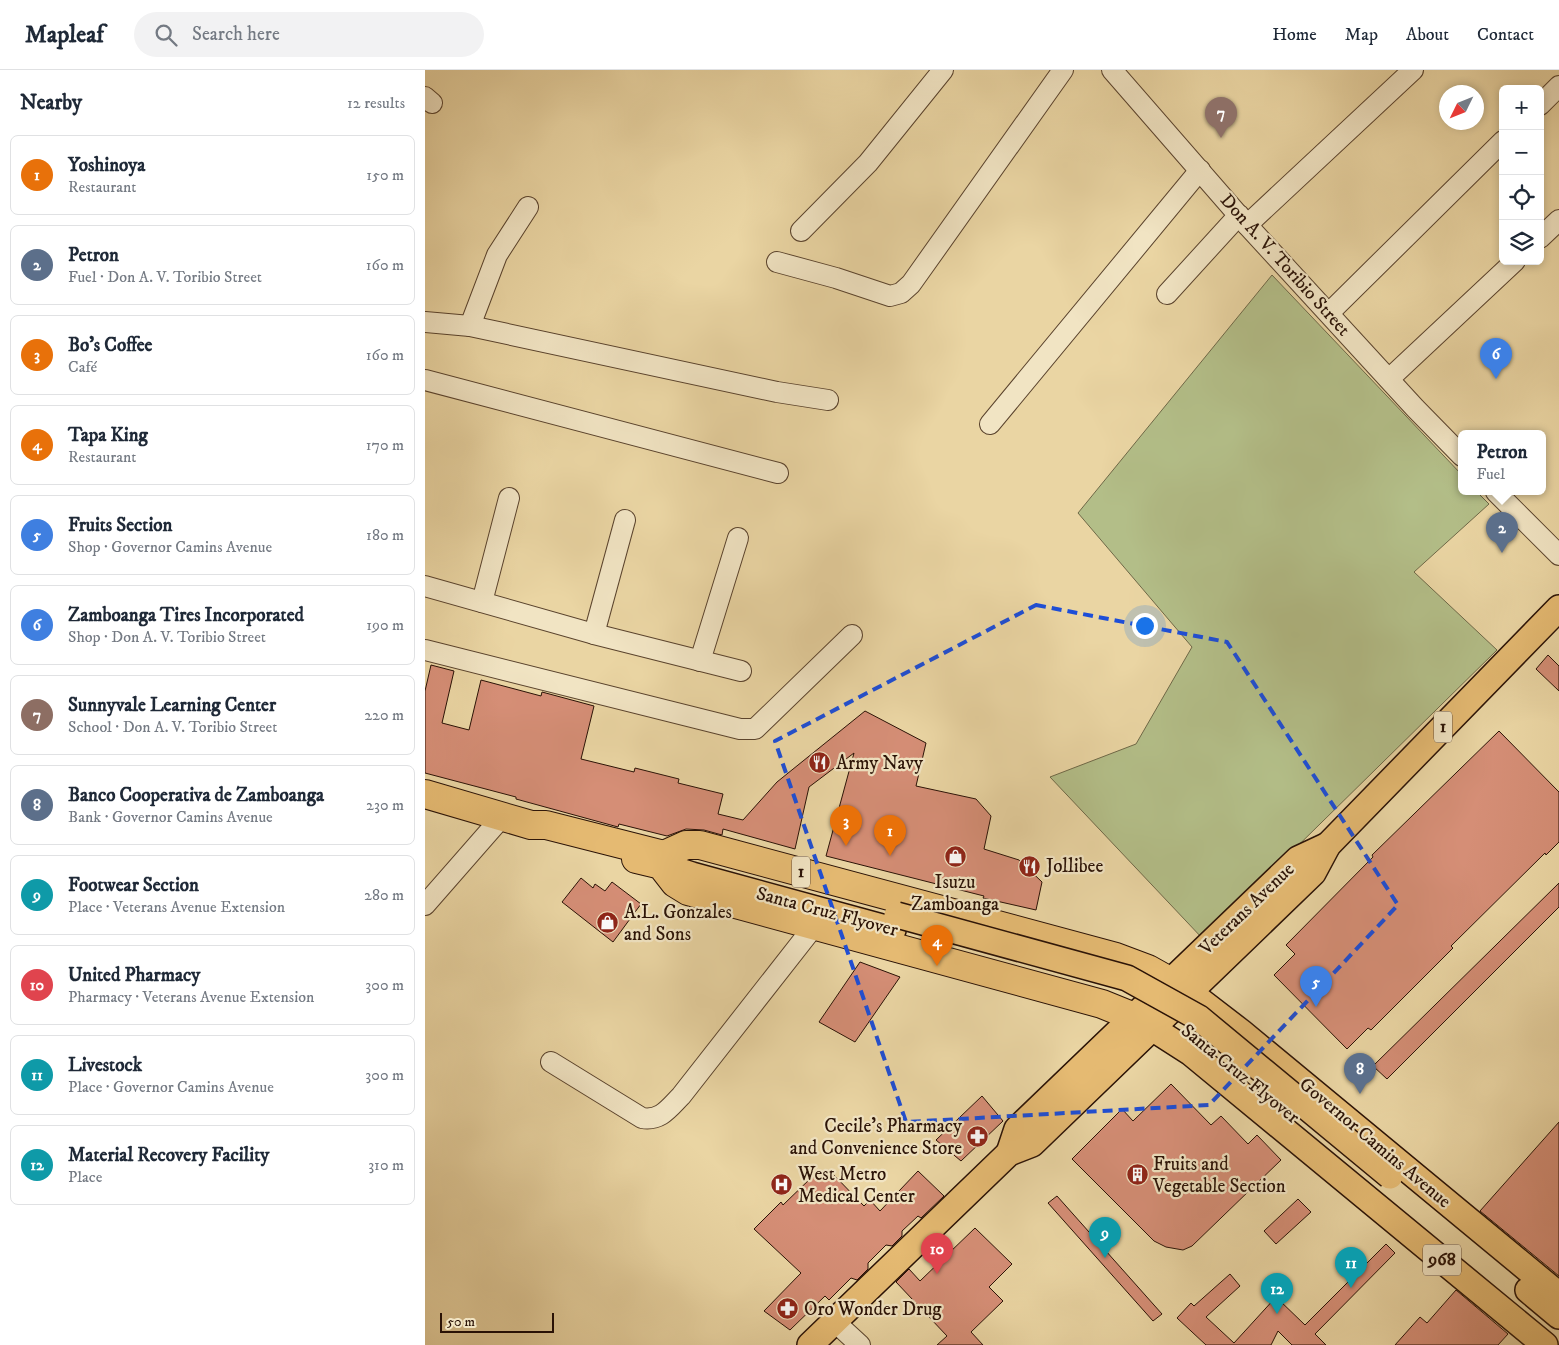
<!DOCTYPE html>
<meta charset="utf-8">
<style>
body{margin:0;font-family:"IM FELL DW Pica",serif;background:#f2f2f3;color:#1f2937}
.controls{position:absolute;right:15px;top:15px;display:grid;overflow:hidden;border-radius:8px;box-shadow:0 2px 8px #0003}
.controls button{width:45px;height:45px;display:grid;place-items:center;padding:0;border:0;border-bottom:1px solid #e0e1e3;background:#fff;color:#1f2937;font:25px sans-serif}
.compass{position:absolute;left:1014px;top:15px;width:45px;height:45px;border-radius:50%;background:#fff;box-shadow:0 2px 8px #0003;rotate:227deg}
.scale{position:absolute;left:15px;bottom:12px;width:114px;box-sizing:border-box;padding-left:5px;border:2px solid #2a1206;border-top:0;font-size:14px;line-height:18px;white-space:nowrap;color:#2a1206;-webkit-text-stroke:4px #f1e4c3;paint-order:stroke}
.you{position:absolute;left:719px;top:555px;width:18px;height:18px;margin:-12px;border:4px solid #fff;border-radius:50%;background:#1a73e8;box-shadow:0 0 0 8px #1a73e833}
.badge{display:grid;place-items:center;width:32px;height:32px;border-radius:50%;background:#2563eb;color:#fff;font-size:16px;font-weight:700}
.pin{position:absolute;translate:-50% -41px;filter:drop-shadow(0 1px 2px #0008)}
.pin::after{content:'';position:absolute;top:26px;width:18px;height:15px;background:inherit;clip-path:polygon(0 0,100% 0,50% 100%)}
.popup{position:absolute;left:1033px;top:360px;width:88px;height:65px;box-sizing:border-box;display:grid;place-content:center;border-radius:8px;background:#fff;filter:drop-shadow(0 1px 4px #0005);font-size:16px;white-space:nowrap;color:#747a83}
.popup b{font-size:19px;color:#1f2937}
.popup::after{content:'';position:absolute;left:50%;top:100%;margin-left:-10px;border:10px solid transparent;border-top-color:#fff}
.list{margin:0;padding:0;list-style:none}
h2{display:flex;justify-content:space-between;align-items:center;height:65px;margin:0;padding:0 20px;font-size:21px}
h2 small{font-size:16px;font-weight:400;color:#747a83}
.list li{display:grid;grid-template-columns:32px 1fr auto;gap:15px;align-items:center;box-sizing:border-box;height:80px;margin:0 10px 10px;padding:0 10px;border:1px solid #e0e1e3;border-radius:8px}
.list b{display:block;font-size:19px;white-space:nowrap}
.list p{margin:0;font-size:16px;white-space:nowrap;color:#747a83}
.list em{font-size:16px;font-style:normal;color:#747a83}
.icon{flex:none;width:28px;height:28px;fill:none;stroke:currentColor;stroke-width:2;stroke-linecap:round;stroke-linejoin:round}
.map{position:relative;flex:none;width:1134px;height:1275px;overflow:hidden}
header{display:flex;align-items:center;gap:30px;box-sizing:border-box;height:70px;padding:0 25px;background:#fff;border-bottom:1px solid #e0e1e3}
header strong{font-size:24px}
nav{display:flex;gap:28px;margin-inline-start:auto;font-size:18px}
.search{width:350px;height:45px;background:#f2f2f3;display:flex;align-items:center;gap:12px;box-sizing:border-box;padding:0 18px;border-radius:28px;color:#747a83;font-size:19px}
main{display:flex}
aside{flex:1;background:#fff}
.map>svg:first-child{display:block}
.green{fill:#b3be88;stroke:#6e6847}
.building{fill:#d58e76;stroke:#2a1206}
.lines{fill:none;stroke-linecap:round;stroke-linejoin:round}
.minor-casing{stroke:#5a432d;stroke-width:22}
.major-casing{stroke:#2a1206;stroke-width:28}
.highway-casing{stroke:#2a1206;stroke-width:30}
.minor{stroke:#f1e4c3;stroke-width:20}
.major{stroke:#e5ba72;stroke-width:25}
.highway{stroke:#e5ba72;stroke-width:28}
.major-bridge-casing{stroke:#2a1206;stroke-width:28;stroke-linecap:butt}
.major-bridge{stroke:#e5ba72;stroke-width:25}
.marked{fill:none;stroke:#1d4ed8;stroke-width:4;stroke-dasharray:10 6;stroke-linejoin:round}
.labels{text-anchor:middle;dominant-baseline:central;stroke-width:4.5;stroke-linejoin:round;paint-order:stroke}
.shield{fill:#f1e4c3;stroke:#66513f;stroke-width:1}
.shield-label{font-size:18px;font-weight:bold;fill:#2a1206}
.street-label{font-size:19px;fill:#2a1206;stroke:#f1e4c3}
.poi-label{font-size:19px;fill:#2a1206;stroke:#f1e4c3;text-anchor:start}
</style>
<header>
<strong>Mapleaf</strong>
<div class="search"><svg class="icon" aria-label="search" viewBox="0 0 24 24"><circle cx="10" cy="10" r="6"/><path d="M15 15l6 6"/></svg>Search here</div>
<nav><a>Home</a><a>Map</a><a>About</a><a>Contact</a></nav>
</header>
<main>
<aside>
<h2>Nearby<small>12 results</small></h2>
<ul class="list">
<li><span class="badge" style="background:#e8710a">1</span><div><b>Yoshinoya</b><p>Restaurant</p></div><em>150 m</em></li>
<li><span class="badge" style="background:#5c6f8a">2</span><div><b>Petron</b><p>Fuel · Don A. V. Toribio Street</p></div><em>160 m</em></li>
<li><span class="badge" style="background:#e8710a">3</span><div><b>Bo's Coffee</b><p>Café</p></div><em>160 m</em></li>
<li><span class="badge" style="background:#e8710a">4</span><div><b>Tapa King</b><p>Restaurant</p></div><em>170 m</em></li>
<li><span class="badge" style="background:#3f7fe0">5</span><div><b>Fruits Section</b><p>Shop · Governor Camins Avenue</p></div><em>180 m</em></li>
<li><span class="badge" style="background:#3f7fe0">6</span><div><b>Zamboanga Tires Incorporated</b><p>Shop · Don A. V. Toribio Street</p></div><em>190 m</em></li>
<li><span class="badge" style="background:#8d6e63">7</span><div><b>Sunnyvale Learning Center</b><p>School · Don A. V. Toribio Street</p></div><em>220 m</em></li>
<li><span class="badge" style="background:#5c6f8a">8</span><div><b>Banco Cooperativa de Zamboanga</b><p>Bank · Governor Camins Avenue</p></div><em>230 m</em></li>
<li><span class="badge" style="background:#0f9aa8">9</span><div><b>Footwear Section</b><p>Place · Veterans Avenue Extension</p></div><em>280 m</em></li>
<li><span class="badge" style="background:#e0444e">10</span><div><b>United Pharmacy</b><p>Pharmacy · Veterans Avenue Extension</p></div><em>300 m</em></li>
<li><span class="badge" style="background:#0f9aa8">11</span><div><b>Livestock</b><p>Place · Governor Camins Avenue</p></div><em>300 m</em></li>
<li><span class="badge" style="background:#0f9aa8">12</span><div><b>Material Recovery Facility</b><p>Place</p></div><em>310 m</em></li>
</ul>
</aside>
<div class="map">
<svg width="1134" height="1275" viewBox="0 0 1134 1275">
<rect width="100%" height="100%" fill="#ead5a3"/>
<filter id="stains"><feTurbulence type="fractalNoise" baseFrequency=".004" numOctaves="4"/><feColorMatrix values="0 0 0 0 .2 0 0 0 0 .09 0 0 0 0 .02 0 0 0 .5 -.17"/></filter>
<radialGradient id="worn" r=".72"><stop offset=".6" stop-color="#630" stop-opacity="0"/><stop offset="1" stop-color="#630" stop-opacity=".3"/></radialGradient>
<!-- green -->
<path class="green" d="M 847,205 L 1037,405 L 1037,422 L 1052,422 L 1064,434 L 989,502 L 1072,580 L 778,869 L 625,707 L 711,674 L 767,577 L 653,443 Z"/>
<!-- building -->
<g class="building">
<path d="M 1123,585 L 1134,596 L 1134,621 L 1111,599 Z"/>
<path d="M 6,595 L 29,601 L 17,653 L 44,660 L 56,610 L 116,626 L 117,622 L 169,636 L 156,689 L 209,702 L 210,698 L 254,709 L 253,713 L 298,724 L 293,744 L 318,750 L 352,712 L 440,641 L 501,673 L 491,716 L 551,729 L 566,746 L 559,779 L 594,790 L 617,812 L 611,840 L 558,828 L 559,826 L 401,786 L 429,683 L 384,717 L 370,779 L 298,759 L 297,765 L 279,760 L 261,759 L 242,766 L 194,754 L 193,757 L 91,729 L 91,727 L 0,703 L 0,621 Z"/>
<path d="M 1074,661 L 1134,722 L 1134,772 L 1121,785 L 1120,783 L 1026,876 L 1028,878 L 946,960 L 943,958 L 922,979 L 849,905 L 870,884 L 861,875 L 948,787 L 947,785 Z"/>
<path d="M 156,808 L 168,818 L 170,814 L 180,821 L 187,812 L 216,834 L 188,872 L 137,832 Z"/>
<path d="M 1134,813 L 1134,837 L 962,1009 L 948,996 Z"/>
<path d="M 435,892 L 475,907 L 430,972 L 394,952 Z"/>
<path d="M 746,1014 L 786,1055 L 796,1046 L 823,1074 L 832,1065 L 856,1090 L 767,1176 L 758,1180 L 741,1177 L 729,1171 L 647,1089 L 697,1039 L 708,1051 Z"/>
<path d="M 557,1026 L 578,1051 L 536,1091 L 511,1070 Z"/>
<path d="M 1134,1052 L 1134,1206 L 1055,1141 Z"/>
<path d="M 404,1100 L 439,1136 L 445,1130 L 455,1141 L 493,1101 L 519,1126 L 496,1148 L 493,1146 L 477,1161 L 477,1166 L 467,1176 L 461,1175 L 443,1193 L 443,1199 L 432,1210 L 426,1208 L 404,1230 L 400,1226 L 365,1260 L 339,1241 L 376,1203 L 329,1159 L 356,1132 L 358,1135 L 388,1106 L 392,1111 Z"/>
<path d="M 632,1126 L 737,1244 L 728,1251 L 623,1133 Z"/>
<path d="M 873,1129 L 886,1142 L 851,1174 L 839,1161 Z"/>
<path d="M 550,1158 L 587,1194 L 564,1217 L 578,1231 L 546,1262 L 558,1275 L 512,1275 L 522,1266 L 471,1212 L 484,1199 L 495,1211 Z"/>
<path d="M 961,1174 L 970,1183 L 890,1264 L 901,1275 L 867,1275 L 853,1261 L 846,1275 L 781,1275 L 752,1248 L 766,1233 L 769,1236 L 805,1204 L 815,1216 L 781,1247 L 809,1273 L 851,1227 L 880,1255 Z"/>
<path d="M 1031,1220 L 1083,1264 L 1073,1275 L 970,1275 L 995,1247 L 1002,1253 Z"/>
</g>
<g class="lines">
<defs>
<g id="minor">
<path d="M 687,0 L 822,155 L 990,338 L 1037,386"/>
<path d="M 0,27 L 7,33"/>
<path d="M 1115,35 L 1134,16"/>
<path d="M 822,155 L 988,0"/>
<path d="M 376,161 L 443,93 L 518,0"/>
<path d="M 1115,168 L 1134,150"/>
<path d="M 352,192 L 411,208 L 465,226 L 476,223 L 486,214 L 638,0"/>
<path d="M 742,224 L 814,145"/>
<path d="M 904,243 L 1078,71"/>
<path d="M 0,252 L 45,256 L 352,322 L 403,330"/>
<path d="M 45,256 L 72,185 L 103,137"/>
<path d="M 964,309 L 1090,191"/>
<path d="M 0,310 L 353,403"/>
<path d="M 565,354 L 775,100"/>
<path d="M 1071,422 L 1134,485"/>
<path d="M 0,516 L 169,564 L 316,601"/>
<path d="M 57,532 L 84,428"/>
<path d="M 169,564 L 200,450"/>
<path d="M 0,580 L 315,659 L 330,659 L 427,565"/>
<path d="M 275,591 L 313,468"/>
<path d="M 0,835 L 77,747"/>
<path d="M 126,992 L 217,1048 C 236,1051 244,1038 256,1026 L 390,855"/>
<path d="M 410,1252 L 435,1275"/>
</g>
<g id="major">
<path d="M 236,795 L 267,805 L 468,860"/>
<path d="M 764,922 L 816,962 L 1134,1225"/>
<path d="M 727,958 L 766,983 L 1120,1275"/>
<path d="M 584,1083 L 592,1059 L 873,789 L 903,775"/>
<path d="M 1103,1220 L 1134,1246"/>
<path d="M 385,1275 L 584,1083 L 607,1074 L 888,803 L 903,775 L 1134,538"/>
</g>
<g id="highway">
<path d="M 0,724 L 106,755 L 121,755 L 239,785 L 261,775 L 275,775 L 691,887 L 723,899 L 764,922"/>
<path d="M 211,789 L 236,795 L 250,813 L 263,821 L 677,934 L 709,947 L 727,958"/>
</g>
</defs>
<!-- minor casing -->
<use href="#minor" class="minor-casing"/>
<!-- major casing -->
<use href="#major" class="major-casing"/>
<!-- highway casing -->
<use href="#highway" class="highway-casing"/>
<!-- minor -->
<use href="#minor" class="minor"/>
<!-- major -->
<use href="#major" class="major"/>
<!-- highway -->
<use href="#highway" class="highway"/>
<defs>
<path id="major-bridge" d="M 472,845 L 702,908 L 774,948 L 965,1106"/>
</defs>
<!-- major-bridge casing -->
<use href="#major-bridge" class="major-bridge-casing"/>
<!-- major-bridge -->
<use href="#major-bridge" class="major-bridge"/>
</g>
<!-- marked area -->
<path class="marked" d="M 611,535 L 802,572 L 973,835 L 784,1035 L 481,1052 L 350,671 Z"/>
<!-- icons -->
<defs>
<symbol id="restaurant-disc" viewBox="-11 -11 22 22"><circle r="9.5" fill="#8f2418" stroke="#f1e4c3"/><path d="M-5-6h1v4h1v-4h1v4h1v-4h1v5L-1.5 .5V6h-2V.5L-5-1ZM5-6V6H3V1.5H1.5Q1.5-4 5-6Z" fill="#fff"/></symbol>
<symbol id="shop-disc" viewBox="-11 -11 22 22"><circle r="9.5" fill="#8f2418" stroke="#f1e4c3"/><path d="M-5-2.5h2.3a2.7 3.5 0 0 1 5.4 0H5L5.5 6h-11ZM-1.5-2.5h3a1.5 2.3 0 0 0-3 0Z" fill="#fff"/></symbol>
<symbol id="pharmacy-disc" viewBox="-11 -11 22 22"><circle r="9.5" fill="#8f2418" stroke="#f1e4c3"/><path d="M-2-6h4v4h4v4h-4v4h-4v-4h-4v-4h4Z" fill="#fff"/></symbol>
<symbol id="building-disc" viewBox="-11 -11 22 22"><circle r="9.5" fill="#8f2418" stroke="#f1e4c3"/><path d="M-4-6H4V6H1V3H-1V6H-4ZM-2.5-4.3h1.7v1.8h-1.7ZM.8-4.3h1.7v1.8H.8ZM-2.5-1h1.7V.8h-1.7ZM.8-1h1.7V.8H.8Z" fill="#fff"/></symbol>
<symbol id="hospital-disc" viewBox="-11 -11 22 22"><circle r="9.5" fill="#8f2418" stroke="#f1e4c3"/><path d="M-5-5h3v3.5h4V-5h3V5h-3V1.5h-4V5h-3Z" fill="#fff"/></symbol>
</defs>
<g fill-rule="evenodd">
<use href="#restaurant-disc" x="382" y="680" width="25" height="25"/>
<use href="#shop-disc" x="518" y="774" width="25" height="25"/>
<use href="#restaurant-disc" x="592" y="784" width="25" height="25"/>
<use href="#shop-disc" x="170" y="840" width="25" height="25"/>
<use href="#pharmacy-disc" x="540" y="1054" width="25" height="25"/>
<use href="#building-disc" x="700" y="1092" width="25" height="25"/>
<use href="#hospital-disc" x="344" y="1102" width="25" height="25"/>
<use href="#pharmacy-disc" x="350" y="1226" width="25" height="25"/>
</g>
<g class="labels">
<!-- shield labels -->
<g class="shield">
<rect x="1009" y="641.5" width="18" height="31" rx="4"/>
<rect x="367" y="786.5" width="18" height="31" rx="4"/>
<rect x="998" y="1174.5" width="38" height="31" rx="4"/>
</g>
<g class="shield-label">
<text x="1018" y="657">1</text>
<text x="376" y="802">1</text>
<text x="1017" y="1190">968</text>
</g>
<!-- street labels -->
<g class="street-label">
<text transform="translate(860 195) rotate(48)">Don A. V. Toribio Street</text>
<text transform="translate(822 839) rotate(-44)">Veterans Avenue</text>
<text transform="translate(402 842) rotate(15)">Santa Cruz Flyover</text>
<text transform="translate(815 1004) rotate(39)">Santa Cruz Flyover</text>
<text transform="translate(950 1073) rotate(40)">Governor Camins Avenue</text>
</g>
<!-- poi labels -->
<g class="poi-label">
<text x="411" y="693">Army Navy</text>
<text x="621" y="796">Jollibee</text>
<text x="530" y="812" text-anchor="middle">Isuzu<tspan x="530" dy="22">Zamboanga</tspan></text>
<text x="199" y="842">A.L. Gonzales<tspan x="199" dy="22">and Sons</tspan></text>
<text x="537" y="1056" text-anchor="end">Cecile's Pharmacy<tspan x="537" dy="22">and Convenience Store</tspan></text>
<text x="728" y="1094">Fruits and<tspan x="728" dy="22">Vegetable Section</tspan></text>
<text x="373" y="1104">West Metro<tspan x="373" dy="22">Medical Center</tspan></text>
<text x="379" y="1239">Oro Wonder Drug</text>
</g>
</g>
<rect width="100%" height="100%" filter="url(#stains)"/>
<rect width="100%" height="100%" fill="url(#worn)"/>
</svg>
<div class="controls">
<button>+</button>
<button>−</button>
<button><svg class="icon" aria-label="locate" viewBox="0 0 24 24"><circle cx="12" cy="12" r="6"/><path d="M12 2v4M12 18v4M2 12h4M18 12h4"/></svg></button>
<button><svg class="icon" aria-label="layers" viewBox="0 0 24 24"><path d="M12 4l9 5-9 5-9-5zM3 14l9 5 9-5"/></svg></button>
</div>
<svg class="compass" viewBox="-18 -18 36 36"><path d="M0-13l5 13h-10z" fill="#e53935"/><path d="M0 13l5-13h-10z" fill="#747a83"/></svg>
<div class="scale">50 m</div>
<div class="you"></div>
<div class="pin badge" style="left:465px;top:786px;background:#e8710a">1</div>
<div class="pin badge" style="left:1077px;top:483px;background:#5c6f8a">2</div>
<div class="popup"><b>Petron</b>Fuel</div>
<div class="pin badge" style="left:421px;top:776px;background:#e8710a">3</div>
<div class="pin badge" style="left:512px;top:896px;background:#e8710a">4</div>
<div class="pin badge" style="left:891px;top:937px;background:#3f7fe0">5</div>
<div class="pin badge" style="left:1071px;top:309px;background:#3f7fe0">6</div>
<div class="pin badge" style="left:796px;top:68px;background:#8d6e63">7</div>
<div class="pin badge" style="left:935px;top:1024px;background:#5c6f8a">8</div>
<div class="pin badge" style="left:680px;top:1188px;background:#0f9aa8">9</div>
<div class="pin badge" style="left:512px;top:1204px;background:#e0444e">10</div>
<div class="pin badge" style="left:926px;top:1218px;background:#0f9aa8">11</div>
<div class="pin badge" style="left:852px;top:1244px;background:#0f9aa8">12</div>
</div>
</main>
